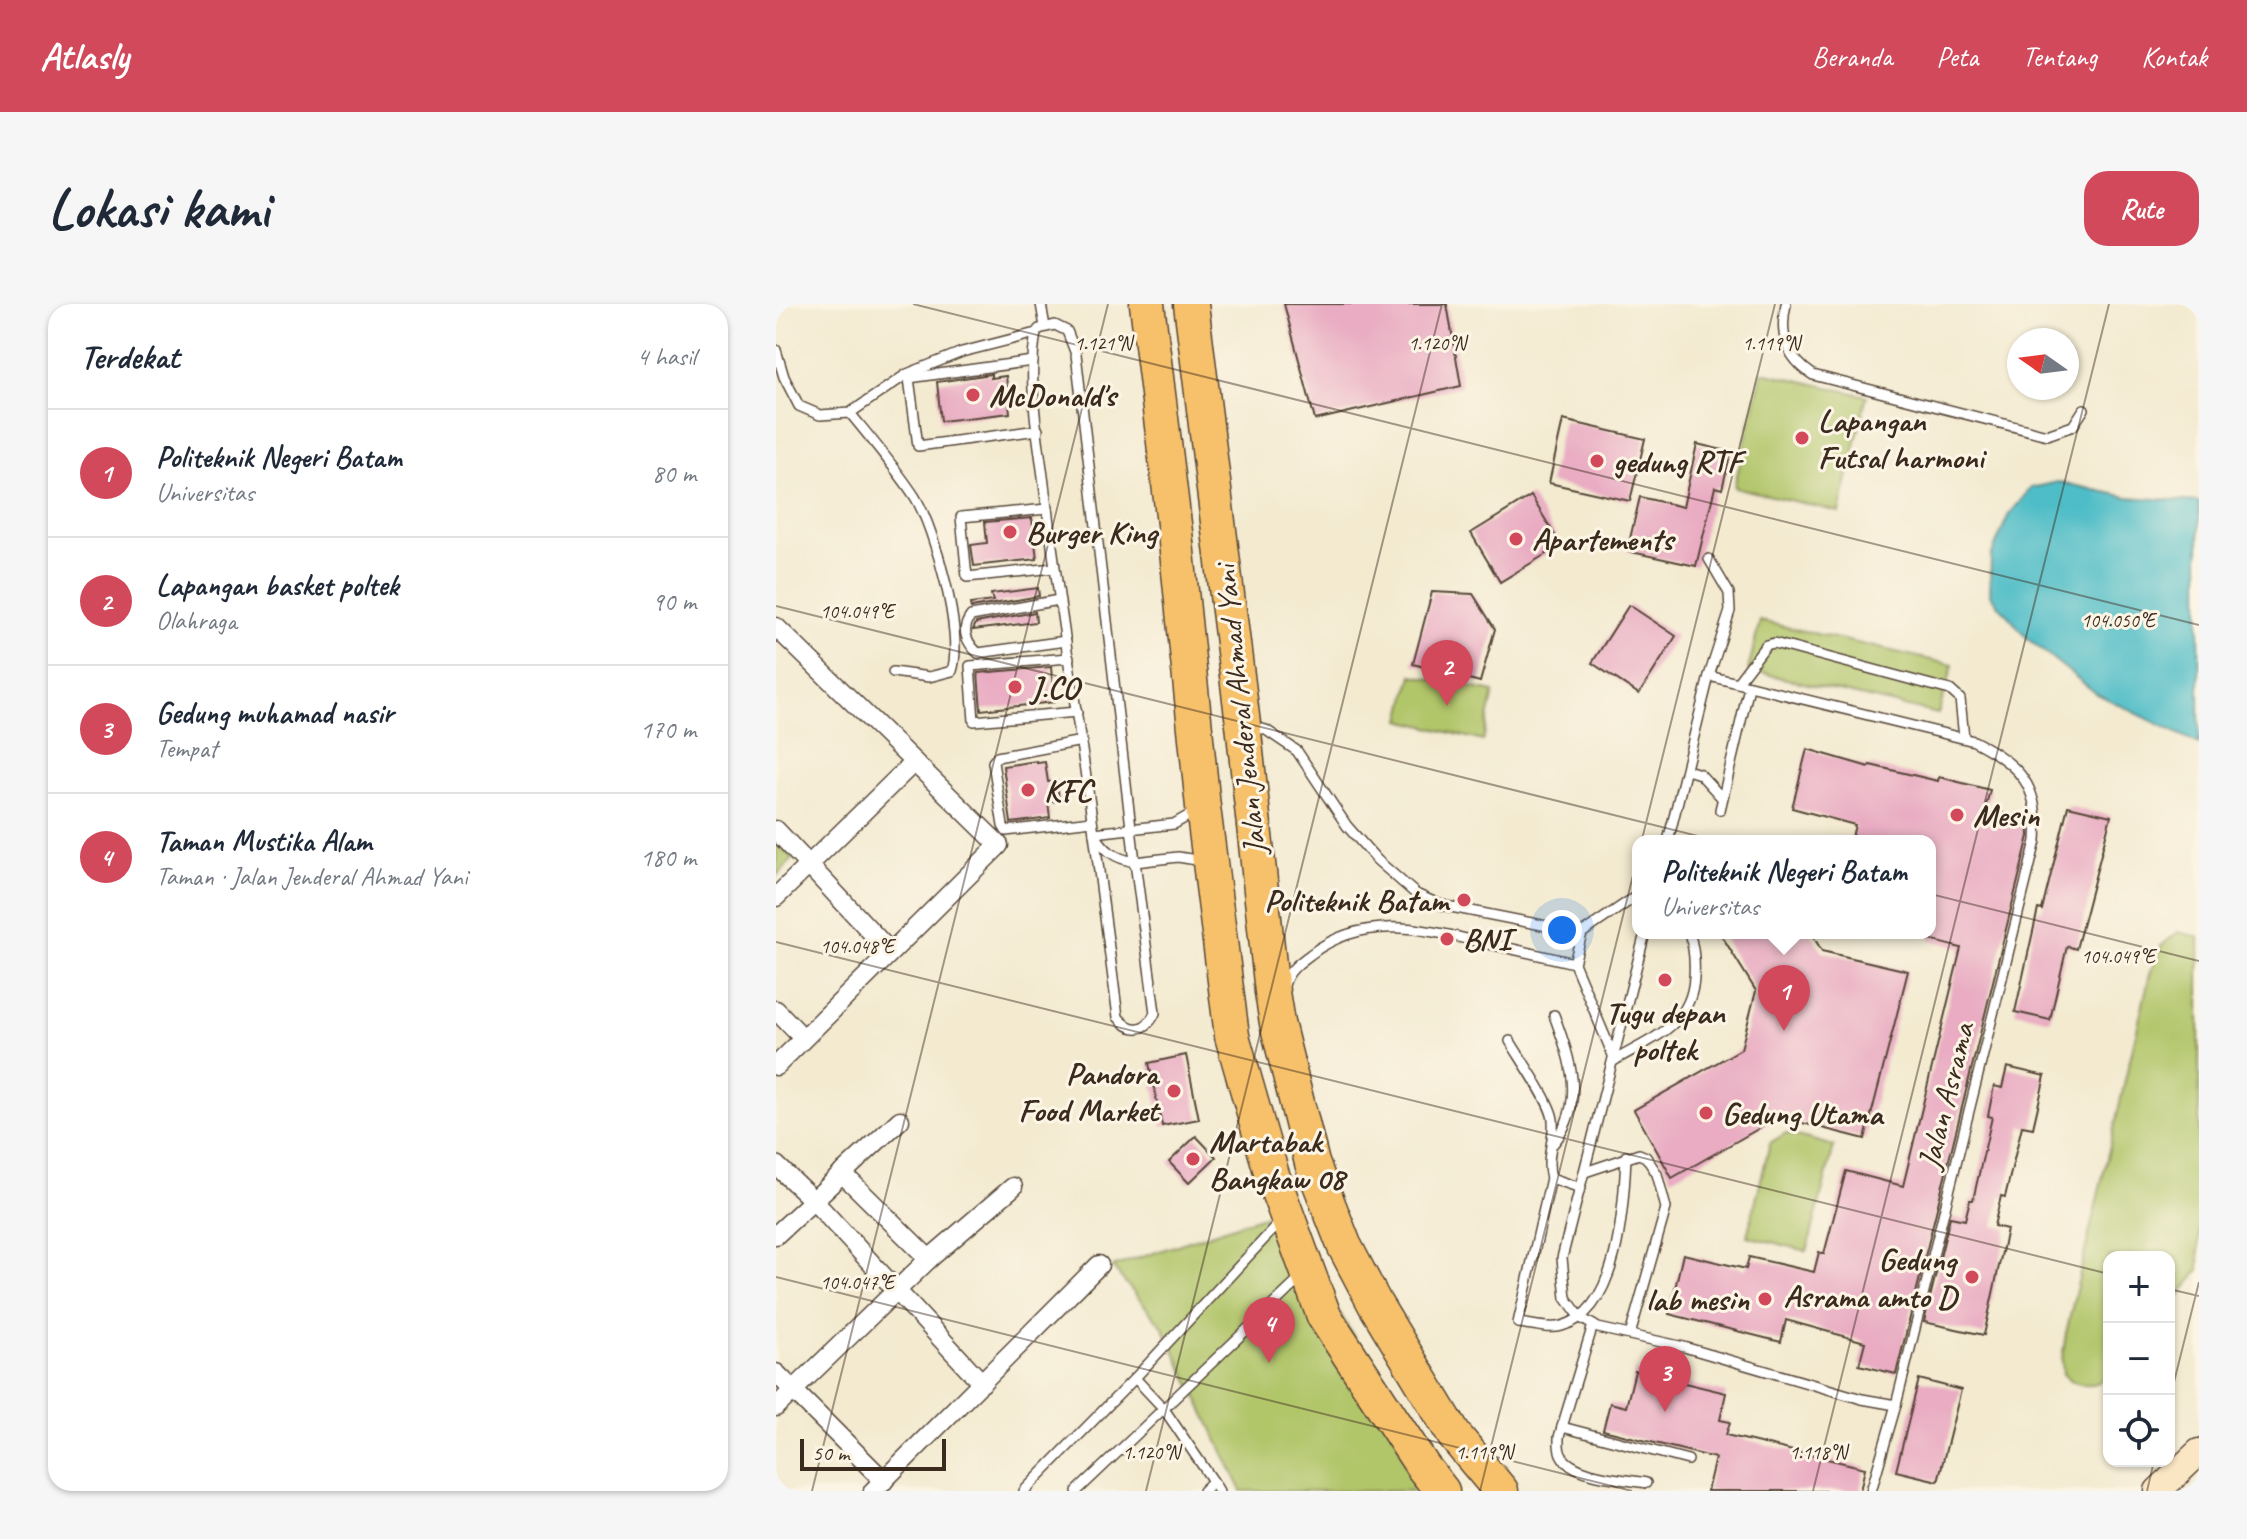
<!DOCTYPE html>
<html lang="id">
<meta charset="utf-8">
<style>
body{margin:0;font-family:Caveat,sans-serif;background:#f6f6f7;color:#1f2937}
.controls{position:absolute;right:24px;bottom:24px;display:grid;overflow:hidden;border-radius:16px;box-shadow:0 2px 6px #0004}
.controls button{width:72px;height:72px;display:grid;place-items:center;padding:0;border:0;border-bottom:2px solid #e0e1e3;background:#fff;color:#1f2937;font:40px sans-serif}
.compass{position:absolute;left:1231px;top:24px;width:72px;height:72px;border-radius:50%;background:#fff;box-shadow:0 2px 6px #0004;rotate:284deg}
.scale{position:absolute;left:24px;bottom:20px;width:146px;box-sizing:border-box;padding-left:8px;border:4px solid #3b2a1e;border-top:0;font-size:22px;line-height:28px;white-space:nowrap;color:#3b2a1e;-webkit-text-stroke:6px #fcf5e5;paint-order:stroke}
.you{position:absolute;left:786px;top:626px;width:28px;height:28px;margin:-20px;border:6px solid #fff;border-radius:50%;background:#1a73e8;box-shadow:0 0 0 12px #1a73e833}
.badge{display:grid;place-items:center;width:52px;height:52px;border-radius:50%;background:#d1495b;color:#fff;font-size:26px;font-weight:700}
.pin{position:absolute;translate:-50% -66px;filter:drop-shadow(0 2px 4px #0008)}
.pin::after{content:'';position:absolute;top:42px;width:28px;height:24px;background:inherit;clip-path:polygon(0 0,100% 0,50% 100%)}
.popup{position:absolute;left:856px;top:531px;width:304px;height:104px;box-sizing:border-box;display:grid;place-content:center;border-radius:16px;background:#fff;filter:drop-shadow(0 2px 6px #0005);font-size:26px;white-space:nowrap;color:#747a83}
.popup b{font-size:30px;color:#1f2937}
.popup::after{content:'';position:absolute;left:50%;top:100%;margin-left:-16px;border:16px solid transparent;border-top-color:#fff}
.list{margin:0;padding:0;list-style:none}
h2{display:flex;justify-content:space-between;align-items:center;height:104px;margin:0;padding:0 32px;font-size:34px}
h2 small{font-size:26px;font-weight:400;color:#747a83}
.list li{display:grid;grid-template-columns:52px 1fr auto;gap:24px;align-items:center;box-sizing:border-box;height:128px;padding:0 32px;border-top:2px solid #e0e1e3}
.list b{display:block;font-size:30px;white-space:nowrap}
.list p{margin:0;font-size:26px;white-space:nowrap;color:#747a83}
.list em{font-size:26px;font-style:normal;color:#747a83}
.icon{flex:none;width:44px;height:44px;fill:none;stroke:currentColor;stroke-width:2;stroke-linecap:round;stroke-linejoin:round}
.map{position:relative;flex:none;width:1423px;height:1187px;overflow:hidden;border-radius:24px}
header{display:flex;align-items:center;gap:48px;box-sizing:border-box;height:112px;padding:0 40px;background:#d1495b;color:#fff}
header strong{font-size:38px}
nav{display:flex;gap:44px;margin-inline-start:auto;font-size:28px}
.intro{display:flex;align-items:center;justify-content:space-between;box-sizing:border-box;height:192px;padding:0 48px}
h1{margin:0;font-size:56px}
.button{padding:20px 36px;border-radius:24px;background:#d1495b;color:#fff;font-size:28px;font-weight:700}
main{display:flex;gap:48px;padding:0 48px}
aside{flex:1;background:#fff;border-radius:24px;box-shadow:0 2px 6px #0004}
.map>svg:first-child{display:block}
.green{fill:#b1c569;stroke:#767844;stroke-width:2}
.water{fill:#50bdc7;stroke:#467472;stroke-width:2}
.building{fill:#e9acc2}
.lines{fill:none;stroke-linecap:round;stroke-linejoin:round}
.lane-casing{stroke:#574739;stroke-width:12}
.street-casing{stroke:#574739;stroke-width:21}
.secondary-casing{stroke:#574739;stroke-width:29}
.highway-casing{stroke:#574739;stroke-width:37}
.lane{stroke:#fff;stroke-width:9}
.street{stroke:#fff;stroke-width:18}
.secondary{stroke:#fbe6c4;stroke-width:26}
.highway{stroke:#f6c16b;stroke-width:34}
.ticks{fill:none;stroke:#3b2a1e;stroke-width:2;stroke-opacity:0.45}
.poi-dot{fill:#d1495b;stroke:#fcf5e5;stroke-width:3}
.labels{text-anchor:middle;dominant-baseline:central;stroke-width:6;stroke-linejoin:round;paint-order:stroke}
.poi-label{font-size:32px;font-weight:bold;fill:#3b2a1e;stroke:#fcf5e5;text-anchor:start}
.street-label{font-size:32px;fill:#3b2a1e;stroke:#fcf5e5}
.ticks-label{font-size:20px;text-anchor:middle;fill:#3b2a1e;stroke:#fcf5e5;stroke-width:6;stroke-linejoin:round;paint-order:stroke}
</style>
<header>
<strong>Atlasly</strong>
<nav><a>Beranda</a><a>Peta</a><a>Tentang</a><a>Kontak</a></nav>
</header>
<div class="intro"><h1>Lokasi kami</h1><a class="button">Rute</a></div>
<main>
<aside>
<h2>Terdekat<small>4 hasil</small></h2>
<ul class="list">
<li><span class="badge">1</span><div><b>Politeknik Negeri Batam</b><p>Universitas</p></div><em>80 m</em></li>
<li><span class="badge">2</span><div><b>Lapangan basket poltek</b><p>Olahraga</p></div><em>90 m</em></li>
<li><span class="badge">3</span><div><b>Gedung muhamad nasir</b><p>Tempat</p></div><em>170 m</em></li>
<li><span class="badge">4</span><div><b>Taman Mustika Alam</b><p>Taman · Jalan Jenderal Ahmad Yani</p></div><em>180 m</em></li>
</ul>
</aside>
<div class="map">
<svg width="1423" height="1187" viewBox="0 0 1423 1187">
<rect width="100%" height="100%" fill="#fcf5e5"/>
<filter id="ink" filterUnits="userSpaceOnUse"><feTurbulence type="fractalNoise" baseFrequency=".0125" numOctaves="2"/><feDisplacementMap in="SourceGraphic" scale="16" xChannelSelector="R" yChannelSelector="G"/><feConvolveMatrix kernelMatrix="1 2 1 2 8 2 1 2 1" color-interpolation-filters="sRGB"/></filter>
<filter id="wash" filterUnits="userSpaceOnUse"><feTurbulence type="fractalNoise" baseFrequency=".006" numOctaves="4" result="noise"/><feDisplacementMap in="SourceGraphic" scale="32" xChannelSelector="R" yChannelSelector="G"/><feGaussianBlur stdDeviation="1.8" result="paint"/><feColorMatrix in="noise" values="0 0 0 0 0 0 0 0 0 0 0 0 0 0 0 0 0 1.4 0 .05"/><feComposite in="paint" operator="in"/></filter>
<g filter="url(#wash)">
<rect width="100%" height="100%" fill="#f3ead0"/>
<!-- green -->
<g class="green">
<path d="M 986,68 L 1091,92 L 1063,208 L 958,183 Z"/>
<path d="M 984,317 L 1177,361 L 1162,410 L 972,366 Z"/>
<path d="M 636,371 L 718,388 L 707,437 L 625,416 Z"/>
<path d="M 0,538 L 17,555 L 0,572 Z"/>
<path d="M 1402,628 L 1423,633 L 1423,966 L 1393,1006 L 1393,953 L 1333,953 L 1333,1073 C 1317,1083 1301,1084 1287,1070 L 1286,1056 L 1290,1029 L 1374,670 L 1385,642 Z"/>
<path d="M 1010,829 L 1058,842 L 1031,947 L 971,932 L 994,839 Z"/>
<path d="M 505,906 L 666,1187 L 466,1187 L 387,1023 L 336,963 Z"/>
</g>
<!-- water -->
<path class="water" d="M 1282,178 L 1352,193 L 1423,198 L 1423,440 L 1321,390 L 1252,335 L 1214,291 L 1215,252 L 1232,212 L 1255,184 Z"/>
<g id="blocks">
<!-- building -->
<g class="building">
<path d="M 508,0 L 671,0 L 685,82 L 539,116 Z"/>
<path d="M 215,70 L 215,74 L 230,72 L 234,109 L 165,117 L 161,78 Z"/>
<path d="M 787,116 L 869,135 L 854,197 L 773,179 Z"/>
<path d="M 921,140 L 955,148 L 946,185 L 939,183 L 920,262 L 851,247 L 864,193 L 907,203 Z"/>
<path d="M 755,192 L 785,241 L 724,278 L 695,229 Z"/>
<path d="M 256,214 L 261,255 L 198,262 L 195,241 L 211,239 L 209,218 Z"/>
<path d="M 262,284 L 263,292 L 195,304 L 194,300 L 217,297 L 215,290 Z"/>
<path d="M 656,288 L 697,290 L 719,325 L 704,378 L 637,360 Z"/>
<path d="M 853,301 L 900,332 L 863,390 L 816,359 Z"/>
<path d="M 259,308 L 260,318 L 197,326 L 200,319 Z"/>
<path d="M 275,363 L 278,398 L 205,406 L 202,369 Z"/>
<path d="M 1031,445 L 1093,463 L 1094,461 L 1162,477 L 1163,473 L 1214,486 L 1209,505 L 1252,515 L 1253,532 L 1120,1070 L 1083,1061 L 1089,1038 L 1010,1016 L 1005,1038 L 893,1010 L 907,950 L 970,965 L 973,953 L 1038,968 L 1043,948 L 1048,950 L 1070,867 L 1127,882 L 1185,644 L 1154,636 L 1154,537 L 1075,537 L 1079,521 L 1016,504 Z"/>
<path d="M 261,457 L 261,459 L 269,458 L 272,478 L 281,477 L 283,497 L 272,498 L 274,514 L 235,519 L 227,462 Z"/>
<path d="M 1292,502 L 1335,512 L 1300,645 L 1291,642 L 1274,716 L 1239,708 L 1262,605 L 1266,606 Z"/>
<path d="M 944,629 L 1035,629 L 1046,647 L 1132,667 L 1089,835 L 1003,813 L 896,874 L 858,806 L 965,745 L 980,687 Z"/>
<path d="M 410,751 L 423,815 L 386,822 L 373,759 Z"/>
<path d="M 1231,763 L 1269,772 L 1257,824 L 1246,822 L 1229,893 L 1225,892 L 1218,922 L 1231,925 L 1208,1031 L 1148,1018 L 1174,913 L 1189,916 L 1194,896 L 1197,896 L 1216,813 L 1212,812 L 1218,782 L 1226,784 Z"/>
<path d="M 420,832 L 440,853 L 413,879 L 393,858 Z"/>
<path d="M 859,1067 L 950,1089 L 944,1116 L 954,1118 L 950,1131 L 1089,1164 L 1084,1187 L 931,1187 L 939,1154 L 827,1126 L 834,1099 L 850,1103 Z"/>
<path d="M 1143,1075 L 1185,1086 L 1162,1177 L 1120,1167 Z"/>
</g>
</g>
</g>
<g filter="url(#ink)">
<use href="#blocks" fill-opacity="0" stroke="#574739" stroke-width="2"/>
<g class="lines">
<defs>
<g id="lane">
<path d="M 265,0 L 269,23"/>
<path d="M 1010,0 C 1003,31 1010,53 1037,71 L 1271,131 L 1297,122 L 1308,105"/>
<path d="M 0,46 L 8,73 L 23,102 L 44,111 L 74,109 L 131,70 L 186,48 L 260,29 L 263,25 L 279,21 L 291,27 L 300,50 L 359,558 C 338,554 329,547 318,529 C 302,413 282,297 268,180 C 262,132 251,78 260,29"/>
<path d="M 257,57 L 133,74 L 142,142 L 262,126"/>
<path d="M 74,109 C 96,136 120,164 139,193 C 159,226 188,330 176,367 L 153,373 L 117,368"/>
<path d="M 271,205 L 185,213 L 191,273 L 278,264"/>
<path d="M 283,296 L 195,312 C 184,326 191,339 202,349 L 290,337"/>
<path d="M 293,354 L 194,362 L 198,417 L 301,408"/>
<path d="M 933,372 L 1198,437 C 1245,461 1264,483 1260,537 L 1120,1101 L 1095,1187"/>
<path d="M 961,379 L 990,341 L 998,339 L 1174,386 L 1184,395 L 1188,434"/>
<path d="M 474,422 L 490,426 L 521,447 L 571,522 L 601,556 L 640,590 L 665,601 L 806,629"/>
<path d="M 306,437 L 221,453 L 217,458 L 227,522 L 230,527 L 316,517"/>
<path d="M 911,466 L 924,470 L 946,494"/>
<path d="M 944,506 L 973,383"/>
<path d="M 419,508 L 398,520 L 318,529 L 342,713 C 355,729 370,728 379,709 L 359,558 L 402,553 L 427,557"/>
<path d="M 892,537 L 933,372 L 954,307 L 953,289 L 933,255"/>
<path d="M 869,629 L 786,954 L 790,994 L 805,1014 L 822,1024 L 908,1043 L 1086,1095 L 1120,1101"/>
<path d="M 508,682 C 511,667 524,658 535,650 C 589,609 648,625 708,639 C 738,645 768,652 798,659"/>
<path d="M 734,737 C 744,754 776,799 777,816 C 779,836 769,854 775,874 L 805,884"/>
<path d="M 839,756 L 798,659 L 806,629 L 862,591"/>
<path d="M 839,756 C 875,735 916,721 918,673 C 919,659 918,643 913,629"/>
<path d="M 777,840 C 811,799 794,755 778,711"/>
<path d="M 809,868 L 863,850 L 870,853 L 881,870 L 890,904 L 854,1031"/>
<path d="M 775,874 L 742,1019 C 755,1020 773,1026 786,1022 C 843,1007 848,901 850,852"/>
<path d="M 817,1021 L 783,1133 C 783,1139 782,1146 786,1152 C 797,1172 848,1175 870,1179"/>
<path d="M 359,1074 L 388,1105 L 437,1177 L 427,1187"/>
<path d="M 786,1123 L 912,1156"/>
<path d="M 437,1177 L 443,1187"/>
<path d="M 248,1187 L 359,1074 L 505,917"/>
<path d="M 301,1187 L 526,973"/>
</g>
<g id="street">
<path d="M 0,323 L 223,541 L 0,762"/>
<path d="M 0,526 L 114,648"/>
<path d="M 0,593 L 138,458"/>
<path d="M 0,706 L 27,734"/>
<path d="M 0,861 L 37,896 L 206,1079"/>
<path d="M 66,869 L 153,955"/>
<path d="M 0,931 L 124,816"/>
<path d="M 0,1069 L 108,1177"/>
<path d="M 0,1103 L 153,955 L 237,883"/>
<path d="M 97,1187 L 323,961"/>
</g>
<path id="secondary" d="M 1382,1187 L 1423,1148"/>
<g id="highway">
<path d="M 371,0 L 399,228 L 427,503 L 456,732 L 496,871 L 548,1012 L 647,1163 L 666,1187"/>
<path d="M 415,0 L 467,420 L 496,688 L 501,719 L 536,859 L 568,941 L 599,1000 L 678,1131 L 725,1187"/>
</g>
</defs>
<!-- lane casing -->
<use href="#lane" class="lane-casing"/>
<!-- street casing -->
<use href="#street" class="street-casing"/>
<!-- secondary casing -->
<use href="#secondary" class="secondary-casing"/>
<!-- highway casing -->
<use href="#highway" class="highway-casing"/>
<!-- lane -->
<use href="#lane" class="lane"/>
<!-- street -->
<use href="#street" class="street"/>
<!-- secondary -->
<use href="#secondary" class="secondary"/>
<!-- highway -->
<use href="#highway" class="highway"/>
</g>
</g>
<!-- ticks -->
<path class="ticks" d="M 137,0 L 1423,321M 0,302 L 1423,657M 0,638 L 1333,970M 0,973 L 856,1187M 1393,985 L 1423,992M 1393,1098 L 1423,978M 36,1187 L 332,0M 370,1187 L 666,0M 704,1187 L 999,0M 1037,1187 L 1333,0M 1371,1187 L 1378,1157"/>
<!-- markers -->
<g class="poi-dot">
<circle cx="197" cy="91" r="8"/>
<circle cx="1026" cy="134" r="8"/>
<circle cx="821" cy="157" r="8"/>
<circle cx="234" cy="228" r="8"/>
<circle cx="740" cy="235" r="8"/>
<circle cx="239" cy="383" r="8"/>
<circle cx="252" cy="486" r="8"/>
<circle cx="1181" cy="511" r="8"/>
<circle cx="688" cy="596" r="8"/>
<circle cx="671" cy="635" r="8"/>
<circle cx="889" cy="676" r="8"/>
<circle cx="398" cy="787" r="8"/>
<circle cx="930" cy="809" r="8"/>
<circle cx="417" cy="855" r="8"/>
<circle cx="1196" cy="973" r="8"/>
<circle cx="989" cy="995" r="8"/>
</g>
<g class="labels">
<!-- poi labels -->
<g class="poi-label">
<text x="213" y="91">McDonald's</text>
<text x="1042" y="116">Lapangan<tspan x="1042" dy="37">Futsal harmoni</tspan></text>
<text x="837" y="157">gedung RTF</text>
<text x="250" y="228">Burger King</text>
<text x="756" y="235">Apartements</text>
<text x="255" y="383">J.CO</text>
<text x="268" y="486">KFC</text>
<text x="1197" y="511">Mesin</text>
<text x="672" y="596" text-anchor="end">Politeknik Batam</text>
<text x="687" y="635">BNI</text>
<text x="889" y="708" text-anchor="middle">Tugu depan<tspan x="889" dy="37">poltek</tspan></text>
<text x="382" y="769" text-anchor="end">Pandora<tspan x="382" dy="37">Food Market</tspan></text>
<text x="946" y="809">Gedung Utama</text>
<text x="433" y="837">Martabak<tspan x="433" dy="37">Bangkaw 08</tspan></text>
<text x="1180" y="955" text-anchor="end">Gedung<tspan x="1180" dy="37">Asrama amto D</tspan></text>
<text x="973" y="995" text-anchor="end">lab mesin</text>
</g>
<!-- street labels -->
<g class="street-label">
<text transform="translate(464 406) rotate(-96)">Jalan Jenderal Ahmad Yani</text>
<text transform="translate(1170 792) rotate(-76)">Jalan Asrama</text>
</g>
</g>
<g class="ticks-label">
<text x="327" y="46">1.121°N</text>
<text x="661" y="46">1.120°N</text>
<text x="995" y="46">1.119°N</text>
<text x="81" y="314">104.049°E</text>
<text x="1342" y="323">104.050°E</text>
<text x="81" y="649">104.048°E</text>
<text x="1342" y="659">104.049°E</text>
<text x="81" y="985">104.047°E</text>
<text x="375" y="1155">1.120°N</text>
<text x="708" y="1155">1.119°N</text>
<text x="1042" y="1155">1.118°N</text>
</g>
</svg>
<div class="controls">
<button>+</button>
<button>−</button>
<button><svg class="icon" aria-label="locate" viewBox="0 0 24 24"><circle cx="12" cy="12" r="6"/><path d="M12 2v4M12 18v4M2 12h4M18 12h4"/></svg></button>
</div>
<svg class="compass" viewBox="-18 -18 36 36"><path d="M0-13l5 13h-10z" fill="#e53935"/><path d="M0 13l5-13h-10z" fill="#747a83"/></svg>
<div class="scale">50 m</div>
<div class="you"></div>
<div class="pin badge" style="left:1008px;top:727px">1</div>
<div class="popup"><b>Politeknik Negeri Batam</b>Universitas</div>
<div class="pin badge" style="left:671px;top:402px">2</div>
<div class="pin badge" style="left:889px;top:1108px">3</div>
<div class="pin badge" style="left:493px;top:1059px">4</div>
</div>
</main>
